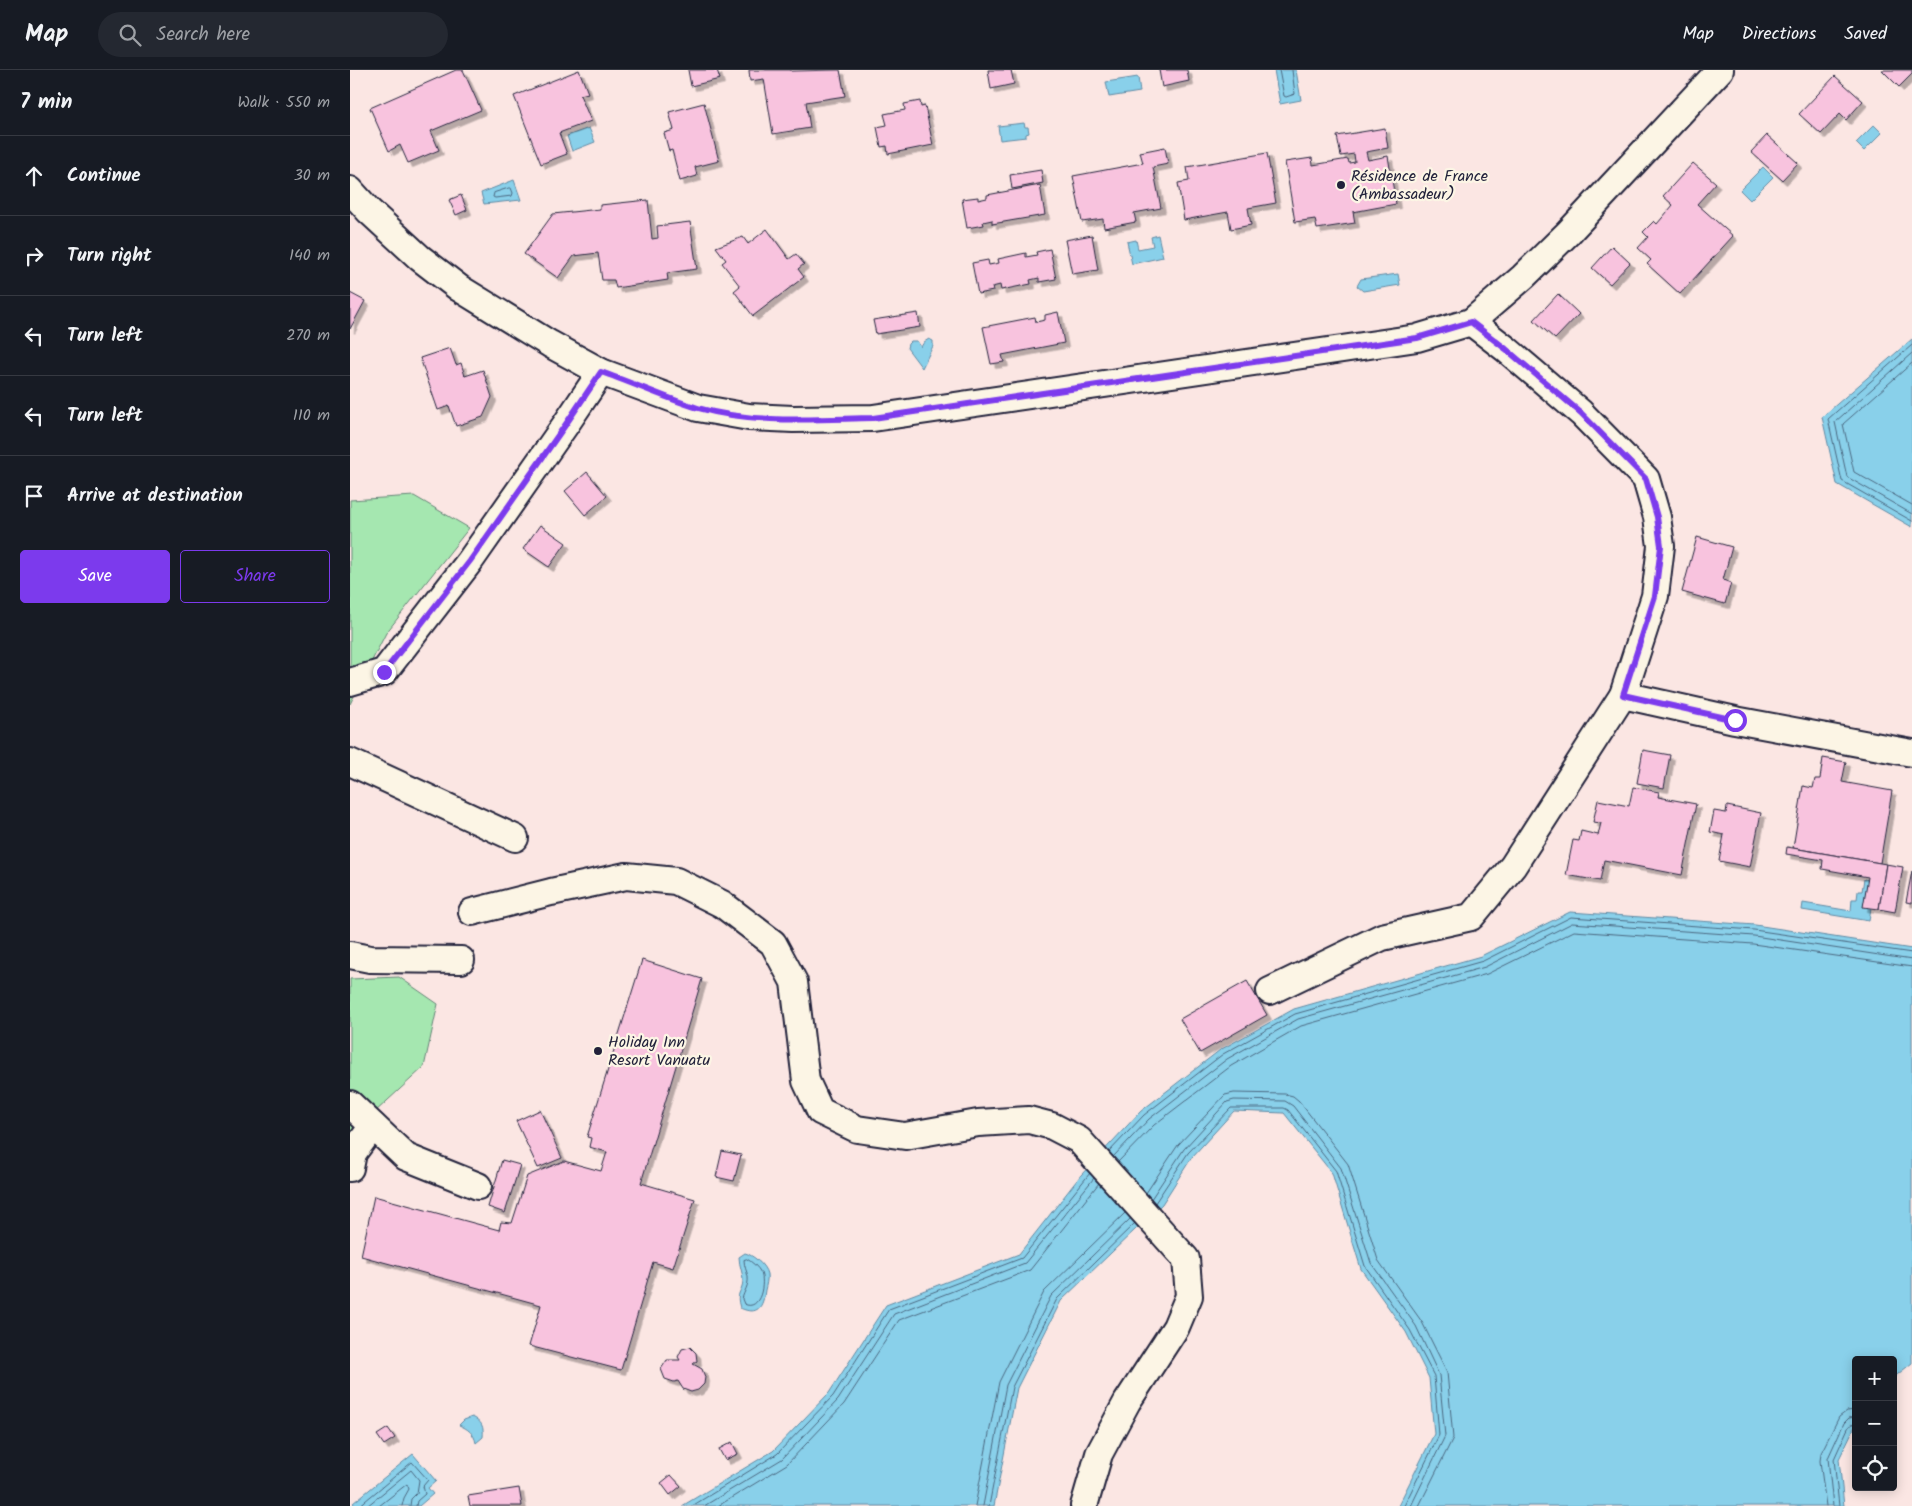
<!DOCTYPE html>
<meta charset="utf-8">
<style>
body{margin:0;font-family:Kalam,sans-serif;background:#242831;color:#f1f3f6}
.controls{position:absolute;right:15px;bottom:15px;display:grid;overflow:hidden;border-radius:5px;box-shadow:0 2px 12px #0003}
.controls button{width:45px;height:45px;display:grid;place-items:center;padding:0;border:0;border-bottom:1px solid #363941;background:#171b24;color:#f1f3f6;font:25px sans-serif}
.stop{position:absolute;width:15px;height:15px;margin:-11px;border:4px solid #7c3aed;border-radius:50%;background:#fff}
.stop.end{background:#7c3aed;border-color:#fff;box-shadow:0 1px 5px #0008}
.list{margin:0;padding:0;list-style:none}
h2{display:flex;justify-content:space-between;align-items:center;height:65px;margin:0;padding:0 20px;font-size:21px}
h2 small{font-size:16px;font-weight:400;color:#9ea1a6}
.list li{display:grid;grid-template-columns:32px 1fr auto;gap:15px;align-items:center;box-sizing:border-box;height:80px;padding:0 20px;border-top:1px solid #363941}
.list b{display:block;font-size:19px;white-space:nowrap}
.list em{font-size:16px;font-style:normal;color:#9ea1a6}
.actions{display:flex;gap:10px;padding:15px 20px}
.actions a{flex:1;padding:11px 0;border:1px solid #7c3aed;border-radius:5px;text-align:center;font-size:18px;color:#7c3aed}
.actions .main{background:#7c3aed;color:#fff}
.icon{flex:none;width:28px;height:28px;fill:none;stroke:currentColor;stroke-width:2;stroke-linecap:round;stroke-linejoin:round}
.map{position:relative;flex:none;width:1562px;height:1436px;overflow:hidden}
header{display:flex;align-items:center;gap:30px;box-sizing:border-box;height:70px;padding:0 25px;background:#171b24;border-bottom:1px solid #363941}
header strong{font-size:24px}
nav{display:flex;gap:28px;margin-inline-start:auto;font-size:18px}
.search{width:350px;height:45px;background:#242831;display:flex;align-items:center;gap:12px;box-sizing:border-box;padding:0 18px;border-radius:28px;color:#9ea1a6;font-size:19px}
main{display:flex}
aside{flex:1;background:#171b24}
.map>svg:first-child{display:block}
.green{fill:#a5e7b0;stroke:#648476}
.water{fill:#89d0ea;stroke:#608aa4}
.lines{fill:none;stroke-linecap:round;stroke-linejoin:round}
.shore{stroke:#4b6881;stroke-width:1}
.building{fill:#f8c3de;stroke:#22223b;filter:url(#shadow)}
.minor-casing{stroke:#22223b;stroke-width:30}
.minor{stroke:#fcf5e5;stroke-width:26}
.route{stroke:#7c3aed;stroke-width:6}
.poi-dot{fill:#22223b;stroke:#fcf5e5;stroke-width:2}
.labels{text-anchor:middle;dominant-baseline:central;stroke-width:4.5;stroke-linejoin:round;paint-order:stroke}
.poi-label{font-size:16px;fill:#22223b;stroke:#fcf5e5;text-anchor:start}
</style>
<header>
<strong>Map</strong>
<div class="search"><svg class="icon" aria-label="search" viewBox="0 0 24 24"><circle cx="10" cy="10" r="6"/><path d="M15 15l6 6"/></svg>Search here</div>
<nav><a>Map</a><a>Directions</a><a>Saved</a></nav>
</header>
<main>
<aside>
<h2>7 min<small>Walk · 550 m</small></h2>
<ul class="list">
<li><svg class="icon" aria-label="ahead" viewBox="0 0 24 24"><path d="M12 20V5M6 11l6-6 6 6"/></svg><div><b>Continue</b></div><em>30 m</em></li>
<li><svg class="icon" aria-label="right" viewBox="0 0 24 24"><path d="M7 20v-9h11M14 6l5 5-5 5"/></svg><div><b>Turn right</b></div><em>140 m</em></li>
<li><svg class="icon" aria-label="left" viewBox="0 0 24 24"><path d="M17 20v-9H6M10 6l-5 5 5 5"/></svg><div><b>Turn left</b></div><em>270 m</em></li>
<li><svg class="icon" aria-label="left" viewBox="0 0 24 24"><path d="M17 20v-9H6M10 6l-5 5 5 5"/></svg><div><b>Turn left</b></div><em>110 m</em></li>
<li><svg class="icon" aria-label="arrive" viewBox="0 0 24 24"><path d="M6 21V4h12l-3 4 3 4H6"/></svg><div><b>Arrive at destination</b></div></li>
</ul>
<div class="actions"><a class="main">Save</a><a>Share</a></div>
</aside>
<div class="map">
<svg width="1562" height="1436" viewBox="0 0 1562 1436">
<defs>
<filter id="shadow"><feDropShadow dx="4.5" dy="4.5" stdDeviation="0" flood-color="#0004"/></filter>
</defs>
<rect width="100%" height="100%" fill="#fbe6e3"/>
<filter id="ink" filterUnits="userSpaceOnUse"><feTurbulence type="fractalNoise" baseFrequency=".02" numOctaves="2"/><feDisplacementMap in="SourceGraphic" scale="10" xChannelSelector="R" yChannelSelector="G"/><feConvolveMatrix kernelMatrix="1 2 1 2 8 2 1 2 1" color-interpolation-filters="sRGB"/></filter>
<g filter="url(#ink)">
<!-- green -->
<g class="green">
<path d="M 64,426 L 119,458 L 36,563 L 0,634 L 0,430 Z"/>
<path d="M 49,907 L 88,934 L 74,997 L 0,1065 L 0,909 Z"/>
</g>
<!-- water -->
<g class="water">
<path d="M 924,0 L 946,0 L 951,30 L 930,34 Z"/>
<path d="M 788,7 L 790,22 L 759,27 L 756,12 Z"/>
<path d="M 674,53 L 675,57 L 678,57 L 679,63 L 676,64 L 676,67 L 650,70 L 648,56 Z"/>
<path d="M 1524,55 L 1532,63 L 1514,81 L 1506,73 Z"/>
<path d="M 239,58 L 245,72 L 222,81 L 217,66 Z"/>
<path d="M 1413,97 L 1423,107 L 1400,130 L 1390,120 Z"/>
<path d="M 164,110 L 171,130 L 134,134 L 131,123 Z"/>
<path d="M 808,165 L 813,187 L 782,194 L 777,172 L 786,170 L 788,179 L 803,176 L 801,167 Z"/>
<path d="M 1048,204 L 1050,215 L 1013,221 L 1007,216 L 1011,209 Z"/>
<path d="M 579,269 L 583,271 L 583,276 L 572,298 L 557,278 L 558,274 L 561,271 L 567,271 L 571,277 L 574,272 Z"/>
<path d="M 1562,269 L 1562,457 L 1487,414 L 1472,347 Z"/>
<path d="M 1514,809 L 1525,811 L 1519,851 L 1452,840 L 1453,833 L 1501,841 L 1502,829 L 1507,829 L 1508,821 L 1512,821 Z"/>
<path d="M 1220,842 L 1405,855 L 1562,879 L 1562,1293 L 1543,1308 L 1543,1290 L 1506,1290 L 1506,1354 L 1489,1389 L 1494,1436 L 1048,1436 L 1084,1364 L 1079,1308 L 1056,1262 L 1011,1199 L 982,1103 L 934,1043 L 884,1041 L 842,1087 L 812,1134 L 711,1231 L 667,1318 L 644,1436 L 332,1436 L 423,1381 L 479,1323 L 536,1235 L 669,1184 L 731,1105 L 791,1041 L 870,980 L 944,939 L 1131,886 Z"/>
<path d="M 395,1183 C 403,1185 415,1195 417,1204 C 418,1209 416,1216 415,1220 C 413,1237 408,1246 390,1238 C 385,1222 392,1223 393,1211 C 393,1202 389,1196 389,1187 Z"/>
<path d="M 122,1347 C 132,1351 134,1357 133,1367 L 126,1373 C 124,1363 118,1359 109,1355 L 114,1350 Z"/>
<path d="M 63,1384 L 86,1411 L 78,1418 L 83,1424 L 69,1436 L 6,1436 L 3,1433 Z"/>
</g>
<g class="lines">
<!-- shore -->
<g class="shore">
<path d="M 929,0 L 934,26 L 936,27 L 945,24 L 942,0"/>
<path d="M 159,118 L 161,118 L 163,123 L 162,126 L 145,128 L 143,127 L 144,123 Z"/>
<path d="M 1562,275 L 1478,349 L 1492,411 L 1562,451"/>
<path d="M 1562,283 L 1485,352 L 1497,407 L 1562,444"/>
<path d="M 1562,293 L 1493,354 L 1504,402 L 1562,435"/>
<path d="M 759,1082 L 794,1045 L 873,984 L 945,944 L 1133,891 L 1221,847 L 1404,860 L 1562,883"/>
<path d="M 763,1087 L 799,1049 L 877,989 L 948,949 L 1135,897 L 1222,853 L 1404,866 L 1562,890"/>
<path d="M 768,1092 L 804,1055 L 881,996 L 951,956 L 1137,904 L 1224,861 L 1403,874 L 1562,897"/>
<path d="M 796,1123 L 828,1075 L 875,1025 L 884,1023 L 935,1024 L 943,1026 L 949,1031 L 998,1094 L 1028,1190 L 1072,1252 L 1097,1302 L 1103,1368 L 1069,1436"/>
<path d="M 801,1129 L 834,1079 L 877,1032 L 884,1030 L 935,1031 L 943,1036 L 991,1098 L 1021,1193 L 1066,1256 L 1089,1305 L 1095,1366 L 1061,1436"/>
<path d="M 805,1133 L 838,1083 L 881,1038 L 934,1038 L 938,1040 L 986,1101 L 1015,1196 L 1060,1260 L 1084,1306 L 1089,1365 L 1054,1436"/>
<path d="M 397,1189 C 402,1192 408,1197 411,1203 C 415,1212 411,1242 394,1234 L 392,1229 C 394,1221 399,1216 398,1207 C 397,1201 394,1197 394,1190 Z"/>
<path d="M 9,1436 L 62,1392 L 78,1410 L 73,1416 L 75,1424 L 67,1431 L 66,1436"/>
<path d="M 17,1436 L 61,1400 L 69,1410 L 67,1423 L 61,1429 L 60,1436"/>
<path d="M 29,1436 L 57,1414 L 59,1419 L 54,1428 L 52,1436"/>
<path d="M 342,1436 L 427,1384 L 483,1326 L 539,1239 L 672,1188 L 740,1103"/>
<path d="M 354,1436 L 432,1389 L 488,1330 L 544,1244 L 675,1193 L 744,1108"/>
<path d="M 368,1436 L 437,1394 L 494,1334 L 549,1250 L 680,1200 L 749,1113"/>
<path d="M 625,1436 L 649,1312 L 694,1222 L 775,1143"/>
<path d="M 633,1436 L 656,1315 L 701,1226 L 780,1149"/>
<path d="M 639,1436 L 662,1317 L 707,1229 L 785,1153"/>
<path d="M 1476,1436 L 1470,1391 L 1471,1383 L 1489,1347 L 1497,1341 L 1506,1340"/>
<path d="M 1483,1436 L 1478,1388 L 1494,1353 L 1499,1348 L 1506,1347"/>
<path d="M 1489,1436 L 1484,1389 L 1499,1356 L 1506,1353"/>
</g>
</g>
<!-- building -->
<g class="building">
<path d="M 106,0 L 113,0 L 131,40 L 81,61 L 89,80 L 58,93 L 50,75 L 39,81 L 20,38 Z"/>
<path d="M 229,0 L 238,23 L 230,25 L 241,51 L 209,63 L 217,84 L 191,94 L 164,26 Z"/>
<path d="M 338,0 L 367,0 L 370,9 L 341,16 Z"/>
<path d="M 399,0 L 441,0 L 441,1 L 490,0 L 495,26 L 456,32 L 460,58 L 423,64 L 414,9 L 400,11 Z"/>
<path d="M 638,0 L 661,0 L 664,14 L 641,19 Z"/>
<path d="M 809,0 L 837,0 L 839,11 L 812,17 Z"/>
<path d="M 1532,0 L 1562,0 L 1562,4 L 1549,17 Z"/>
<path d="M 1485,6 L 1513,31 L 1496,50 L 1490,44 L 1471,64 L 1449,44 Z"/>
<path d="M 570,31 L 571,37 L 575,36 L 583,75 L 538,84 L 537,76 L 531,77 L 527,57 L 537,55 L 534,44 L 555,40 L 554,34 Z"/>
<path d="M 354,33 L 369,91 L 345,97 L 347,106 L 330,111 L 322,80 L 319,81 L 314,63 L 324,60 L 319,42 Z"/>
<path d="M 1035,58 L 1038,78 L 1016,82 L 1018,90 L 1038,86 L 1046,134 L 1003,142 L 1005,153 L 967,159 L 965,149 L 945,152 L 935,92 L 962,88 L 963,95 L 998,89 L 999,93 L 1005,92 L 1004,84 L 991,86 L 987,66 Z"/>
<path d="M 1417,65 L 1448,93 L 1432,110 L 1401,82 Z"/>
<path d="M 815,77 L 818,94 L 803,97 L 811,138 L 784,143 L 786,152 L 754,158 L 753,149 L 732,152 L 723,106 L 793,93 L 790,82 Z"/>
<path d="M 917,83 L 926,133 L 898,138 L 901,155 L 881,159 L 878,142 L 834,150 L 828,113 L 839,111 L 837,97 Z"/>
<path d="M 1343,93 L 1366,113 L 1347,134 L 1383,166 L 1330,224 L 1297,194 L 1301,190 L 1288,178 L 1298,167 L 1293,162 L 1304,151 L 1307,154 L 1323,135 L 1313,126 Z"/>
<path d="M 691,100 L 693,113 L 662,119 L 660,105 Z"/>
<path d="M 690,115 L 695,145 L 642,154 L 642,150 L 633,152 L 634,155 L 617,158 L 612,129 L 628,127 L 628,130 L 637,128 L 637,125 Z"/>
<path d="M 111,125 L 117,140 L 106,145 L 99,130 Z"/>
<path d="M 298,130 L 302,169 L 308,168 L 307,156 L 340,152 L 347,199 L 317,203 L 318,210 L 266,218 L 264,210 L 252,210 L 248,183 L 224,186 L 208,208 L 174,184 L 203,144 L 250,139 L 250,135 Z"/>
<path d="M 417,159 L 439,189 L 446,184 L 454,194 L 448,199 L 454,207 L 403,246 L 384,221 L 390,216 L 372,193 L 376,190 L 366,177 L 393,167 L 398,174 Z"/>
<path d="M 742,165 L 748,200 L 722,204 L 715,170 Z"/>
<path d="M 1262,176 L 1280,193 L 1260,214 L 1242,198 Z"/>
<path d="M 700,179 L 706,209 L 689,212 L 689,208 L 680,210 L 681,214 L 651,220 L 650,215 L 642,217 L 643,221 L 628,224 L 622,193 L 638,190 L 639,195 L 649,193 L 648,189 L 676,183 L 676,187 L 687,185 L 686,182 Z"/>
<path d="M 0,223 L 15,231 L 0,259 Z"/>
<path d="M 1208,224 L 1229,244 L 1205,269 L 1184,250 Z"/>
<path d="M 708,242 L 714,273 L 652,285 L 654,292 L 641,294 L 633,257 L 685,247 L 686,252 L 695,250 L 695,245 Z"/>
<path d="M 568,243 L 570,257 L 526,264 L 523,250 Z"/>
<path d="M 100,278 L 106,295 L 111,293 L 115,306 L 133,300 L 142,327 L 133,347 L 106,356 L 99,336 L 88,340 L 70,288 Z"/>
<path d="M 237,402 L 257,426 L 235,445 L 215,421 Z"/>
<path d="M 190,455 L 216,473 L 199,497 L 173,479 Z"/>
<path d="M 1347,467 L 1382,477 L 1373,510 L 1381,513 L 1375,534 L 1332,522 Z"/>
<path d="M 1293,680 L 1320,685 L 1314,718 L 1287,713 Z"/>
<path d="M 1473,688 L 1496,692 L 1492,712 L 1542,721 L 1530,793 L 1443,778 L 1453,716 L 1463,718 L 1465,709 L 1470,709 Z"/>
<path d="M 1283,717 L 1309,722 L 1308,727 L 1346,734 L 1332,805 L 1254,790 L 1250,811 L 1216,805 L 1223,770 L 1229,771 L 1231,761 L 1248,765 L 1251,753 L 1243,752 L 1248,730 L 1279,736 Z"/>
<path d="M 1377,736 L 1411,743 L 1400,797 L 1369,791 L 1374,765 L 1360,762 L 1364,741 L 1376,743 Z"/>
<path d="M 1437,777 L 1536,794 L 1529,839 L 1513,837 L 1518,807 L 1472,799 L 1473,790 L 1436,784 Z"/>
<path d="M 1536,794 L 1553,797 L 1545,842 L 1529,839 Z"/>
<path d="M 1562,801 L 1562,833 L 1556,832 Z"/>
<path d="M 292,890 L 352,909 L 291,1113 L 345,1129 L 323,1198 L 303,1192 L 271,1300 L 179,1276 L 191,1235 L 11,1186 L 24,1126 L 149,1160 L 151,1152 L 162,1153 L 177,1106 L 214,1091 L 251,1101 L 257,1082 L 239,1077 L 241,1068 L 237,1067 Z"/>
<path d="M 897,911 L 917,945 L 850,983 L 830,949 Z"/>
<path d="M 190,1040 L 212,1088 L 188,1098 L 166,1051 Z"/>
<path d="M 372,1081 L 391,1085 L 384,1111 L 366,1107 Z"/>
<path d="M 152,1090 L 170,1095 L 155,1143 L 138,1137 Z"/>
<path d="M 340,1277 L 346,1283 L 347,1291 L 343,1294 L 352,1299 L 355,1307 L 354,1314 L 348,1320 L 341,1322 L 333,1319 L 328,1311 L 324,1312 L 315,1309 L 311,1299 L 317,1290 L 330,1290 L 328,1287 L 332,1279 Z"/>
<path d="M 38,1358 L 45,1368 L 34,1375 L 27,1365 Z"/>
<path d="M 382,1372 L 388,1384 L 375,1390 L 369,1379 Z"/>
<path d="M 321,1405 L 331,1416 L 320,1425 L 311,1413 Z"/>
<path d="M 169,1418 L 172,1436 L 120,1436 L 118,1426 Z"/>
</g>
<g class="lines">
<defs>
<g id="minor">
<path d="M 0,120 L 19,141 L 70,188 L 109,218 L 200,274 L 251,302 L 348,338 L 399,347 L 443,349 L 523,348 L 1067,268 L 1121,252 L 1173,207 L 1218,163 L 1370,0"/>
<path d="M 0,612 L 34,602 L 120,491 L 216,354 L 251,302"/>
<path d="M 1273,625 L 1385,650 L 1562,683"/>
<path d="M 0,692 L 165,768"/>
<path d="M 122,842 L 201,822 L 276,806 L 326,811 L 372,834 L 423,873 L 444,912 L 456,1011 L 470,1041 L 507,1059 L 555,1066 L 628,1053 L 679,1050 L 702,1056 L 729,1070 L 836,1189 L 839,1226 L 826,1257 L 777,1332 L 749,1384 L 734,1436"/>
<path d="M 0,885 L 20,889 L 111,890"/>
<path d="M 920,921 L 1032,867 L 1121,847 L 1163,796 L 1273,625 L 1305,526 L 1311,476 L 1307,447 L 1296,409 L 1231,343 L 1156,279 L 1121,252"/>
<path d="M 0,1034 L 56,1087 L 128,1116"/>
<path d="M 0,1098 L 3,1083 L 23,1056"/>
</g>
</defs>
<!-- minor casing -->
<use href="#minor" class="minor-casing"/>
<!-- minor -->
<use href="#minor" class="minor"/>
</g>
</g>
<g class="lines" filter="url(#ink)">
<!-- route -->
<path class="route" d="M 34,602 L 120,491 L 216,354 L 251,302 C 283,313 315,328 348,338 C 404,354 465,349 523,348 L 1067,268 L 1121,252 L 1156,279 L 1231,343 L 1296,409 L 1307,447 L 1311,476 L 1305,526 L 1273,625 L 1385,650"/>
</g>
<!-- markers -->
<g class="poi-dot">
<circle cx="991" cy="115" r="5"/>
<circle cx="248" cy="981" r="5"/>
</g>
<g class="labels">
<!-- poi labels -->
<g class="poi-label">
<text x="1001" y="106">Résidence de France<tspan x="1001" dy="18">(Ambassadeur)</tspan></text>
<text x="258" y="972">Holiday Inn<tspan x="258" dy="18">Resort Vanuatu</tspan></text>
</g>
</g>
</svg>
<div class="controls">
<button>+</button>
<button>−</button>
<button><svg class="icon" aria-label="locate" viewBox="0 0 24 24"><circle cx="12" cy="12" r="6"/><path d="M12 2v4M12 18v4M2 12h4M18 12h4"/></svg></button>
</div>
<div class="stop" style="left:1385px;top:650px"></div>
<div class="stop end" style="left:34px;top:602px"></div>
</div>
</main>
